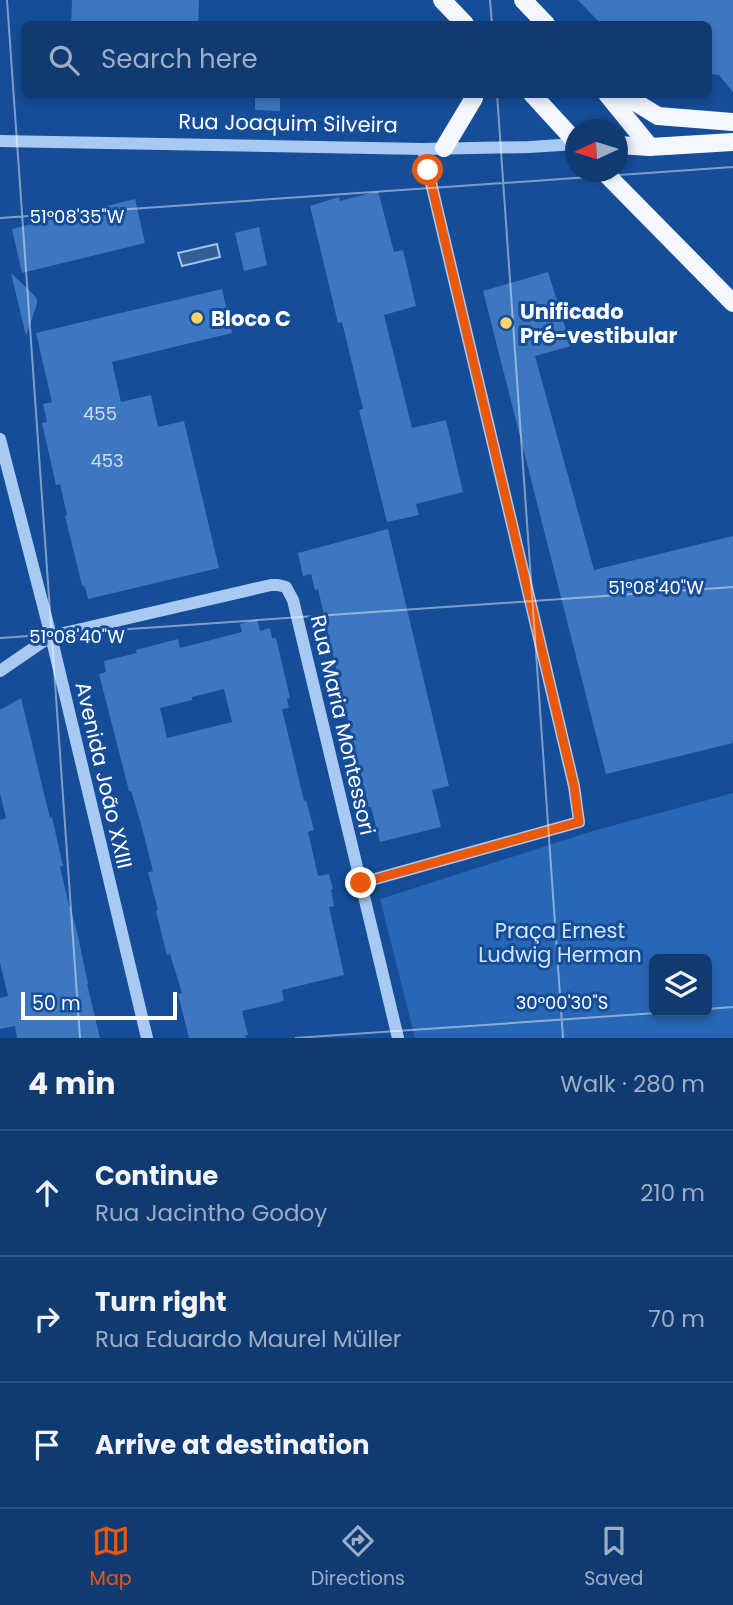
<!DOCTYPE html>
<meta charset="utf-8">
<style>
body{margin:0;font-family:Poppins,sans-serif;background:#1e457a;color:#f1f3f6}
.controls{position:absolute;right:21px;bottom:21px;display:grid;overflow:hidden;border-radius:10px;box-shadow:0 4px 10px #0003}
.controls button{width:63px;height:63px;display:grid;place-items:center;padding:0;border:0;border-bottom:2px solid #305484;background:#103a72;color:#f1f3f6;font:35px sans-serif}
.compass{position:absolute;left:565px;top:119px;width:63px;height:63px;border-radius:50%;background:#103a72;box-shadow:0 4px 10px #0003;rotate:266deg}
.scale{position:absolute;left:21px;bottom:18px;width:156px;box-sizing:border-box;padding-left:7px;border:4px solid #fff;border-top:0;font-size:19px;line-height:24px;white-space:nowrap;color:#fff;-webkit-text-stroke:5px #154d98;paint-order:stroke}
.stop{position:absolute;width:21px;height:21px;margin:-16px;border:5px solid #ea580c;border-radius:50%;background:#fff}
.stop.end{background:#ea580c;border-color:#fff;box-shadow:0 2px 7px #0008}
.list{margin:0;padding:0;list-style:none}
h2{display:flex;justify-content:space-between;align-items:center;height:91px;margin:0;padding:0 28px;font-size:30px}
h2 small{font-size:23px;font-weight:400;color:#9cadc4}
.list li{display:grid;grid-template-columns:46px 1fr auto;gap:21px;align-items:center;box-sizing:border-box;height:126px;padding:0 28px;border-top:2px solid #305484}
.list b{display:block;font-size:26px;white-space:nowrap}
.list p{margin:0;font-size:23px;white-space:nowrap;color:#9cadc4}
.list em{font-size:23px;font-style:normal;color:#9cadc4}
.icon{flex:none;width:38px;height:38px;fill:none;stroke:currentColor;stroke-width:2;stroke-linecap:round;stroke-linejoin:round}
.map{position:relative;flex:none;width:733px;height:1038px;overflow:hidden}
.search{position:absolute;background:#103a72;box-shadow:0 4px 10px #0003;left:21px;right:21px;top:21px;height:77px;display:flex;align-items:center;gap:18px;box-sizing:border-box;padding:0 24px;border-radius:10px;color:#9cadc4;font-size:26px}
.sheet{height:469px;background:#103a72}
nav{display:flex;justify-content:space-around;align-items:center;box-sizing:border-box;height:98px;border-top:2px solid #305484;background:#103a72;font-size:19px;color:#9cadc4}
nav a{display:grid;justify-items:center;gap:4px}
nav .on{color:#ea580c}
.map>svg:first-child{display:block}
.green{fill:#2867b6;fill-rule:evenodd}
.water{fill:#355d95;stroke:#9ac3f5;stroke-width:2}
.building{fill:#3d77c0;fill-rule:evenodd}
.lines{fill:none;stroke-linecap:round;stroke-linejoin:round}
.minor{stroke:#a8c9f2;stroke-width:12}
.major{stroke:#f3f7ff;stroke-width:18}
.route{stroke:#ea580c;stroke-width:9}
.ticks{fill:none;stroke:#fff;stroke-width:2;stroke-opacity:0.45}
.poi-dot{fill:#ffd569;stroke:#154d98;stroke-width:2.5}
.labels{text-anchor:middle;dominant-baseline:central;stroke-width:6;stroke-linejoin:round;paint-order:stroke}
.number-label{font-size:18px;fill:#ceddef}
.street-label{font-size:21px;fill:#fff;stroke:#154d98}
.poi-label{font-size:21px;font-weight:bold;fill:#fff;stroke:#154d98;text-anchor:start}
.park-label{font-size:21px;fill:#cfe3fd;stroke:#154d98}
.ticks-label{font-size:18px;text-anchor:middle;fill:#fff;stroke:#154d98;stroke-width:6;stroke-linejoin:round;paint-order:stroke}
</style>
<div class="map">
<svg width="733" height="1038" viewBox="0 0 733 1038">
<rect width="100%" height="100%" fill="#154d98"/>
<!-- green -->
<path class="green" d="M 733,793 L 733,1038 L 415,1038 L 380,899 L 593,831 ZM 654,959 L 707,959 L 707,1012 L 654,1012 Z"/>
<!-- water -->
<path class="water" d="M 217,244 L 220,257 L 182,266 L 178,253 Z"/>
<!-- building -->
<g class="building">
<path d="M 72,0 L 199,0 L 198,24 L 71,24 Z"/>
<path d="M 578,0 L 733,0 L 733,92 L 719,75 L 709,74 L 709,24 L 601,24 Z"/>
<path d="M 255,94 L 280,94 L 280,111 L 255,110 Z"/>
<path d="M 378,191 L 394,252 L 403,250 L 416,306 L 384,315 L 412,428 L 446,420 L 463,492 L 416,504 L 419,515 L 387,522 L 359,410 L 363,409 L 342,322 L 338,323 L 310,206 L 339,197 L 340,201 Z"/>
<path d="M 135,199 L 145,243 L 22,273 L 12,229 Z"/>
<path d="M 259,227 L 267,265 L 244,271 L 235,233 Z"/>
<path d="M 548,272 L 571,346 L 535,356 L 594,570 L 733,536 L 733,743 L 606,774 L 483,291 Z"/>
<path d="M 11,273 L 35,296 L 37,300 L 37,304 L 26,336 Z"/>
<path d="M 222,289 L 232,333 L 112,362 L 121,402 L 151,395 L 158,427 L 184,421 L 219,568 L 88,599 L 85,587 L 82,585 L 65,516 L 67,515 L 60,484 L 56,485 L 42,423 L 47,422 L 43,404 L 52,402 L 36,333 Z"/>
<path d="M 388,529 L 449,786 L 432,790 L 441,827 L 380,842 L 371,807 L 369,807 L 361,776 L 318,589 L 315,590 L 311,574 L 303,576 L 298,553 Z"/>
<path d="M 257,619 L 260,631 L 270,628 L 272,638 L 276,638 L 290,698 L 287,699 L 289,708 L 282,709 L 304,801 L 306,800 L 314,830 L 308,832 L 318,876 L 329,874 L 333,889 L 331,890 L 334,906 L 329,907 L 344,975 L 282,990 L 284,1001 L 242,1011 L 248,1035 L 245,1035 L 246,1038 L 189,1038 L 178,994 L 182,993 L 170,954 L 167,955 L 156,911 L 158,910 L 148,872 L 153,871 L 141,824 L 131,791 L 129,791 L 99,674 L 106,672 L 104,661 L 137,653 L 136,650 L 178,639 L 180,648 L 242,632 L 240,624 ZM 224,689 L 232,722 L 167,738 L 160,708 L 192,700 L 192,697 Z"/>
<path d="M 21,698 L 50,818 L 52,817 L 63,866 L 60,866 L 69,906 L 70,906 L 78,936 L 88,984 L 87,984 L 100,1038 L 17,1038 L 15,1026 L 0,1029 L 0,998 L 8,996 L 0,963 L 0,820 L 6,818 L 0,793 L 0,710 Z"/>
</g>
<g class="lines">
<!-- minor -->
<g class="minor">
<path d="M 0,141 L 423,149 L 530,147 L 576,144"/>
<path d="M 0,439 L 51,636 L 147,1038"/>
<path d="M 0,671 L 51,636 L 271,585 L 278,585 L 286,587 L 293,600 L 398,1038"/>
<path d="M 361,883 L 579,822 L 574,786 L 423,149"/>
</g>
<!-- major -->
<g class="major">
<path d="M 442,0 L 465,24"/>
<path d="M 523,0 L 546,24"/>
<path d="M 532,94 L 576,142"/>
<path d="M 607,94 L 650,147"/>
<path d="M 622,94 L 658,116 L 733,122"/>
<path d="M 618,145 L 650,147 L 733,142"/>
<path d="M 444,148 L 474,98 L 474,94"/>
<path d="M 604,172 L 733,303"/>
</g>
</g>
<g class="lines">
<!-- route -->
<path class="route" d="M 361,883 L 579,822 L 574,786 L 428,170"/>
</g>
<!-- ticks -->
<path class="ticks" d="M 7,0 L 80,1038M 490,0 L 492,24M 497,94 L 563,1038M 0,218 L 733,167M 0,638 L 733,587M 707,1009 L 733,1007M 295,1038 L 671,1012"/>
<!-- markers -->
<g class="poi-dot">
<circle cx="197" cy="318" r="7"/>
<circle cx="506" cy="323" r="7"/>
</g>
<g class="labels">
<!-- number labels -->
<g class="number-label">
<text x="100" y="413">455</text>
<text x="107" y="460">453</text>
</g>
<!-- street labels -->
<g class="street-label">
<text transform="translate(288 123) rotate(1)">Rua Joaquim Silveira</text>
<text transform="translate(343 725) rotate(77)">Rua Maria Montessori</text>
<text transform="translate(104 775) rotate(77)">Avenida João XXIII</text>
</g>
<!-- poi labels -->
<g class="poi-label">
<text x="520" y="311">Unificado<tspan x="520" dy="24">Pré-vestibular</tspan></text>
<text x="211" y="318">Bloco C</text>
</g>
<!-- park labels -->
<g class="park-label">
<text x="560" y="930">Praça Ernest<tspan x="560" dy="24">Ludwig Herman</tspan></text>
</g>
</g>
<g class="ticks-label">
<text x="77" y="223">51°08'35"W</text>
<text x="656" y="594">51°08'40"W</text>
<text x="77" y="643">51°08'40"W</text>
<text x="562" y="1009">30°00'30"S</text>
</g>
</svg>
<div class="controls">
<button><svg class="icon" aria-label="layers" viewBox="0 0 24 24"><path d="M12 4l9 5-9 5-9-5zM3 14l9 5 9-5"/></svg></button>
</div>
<svg class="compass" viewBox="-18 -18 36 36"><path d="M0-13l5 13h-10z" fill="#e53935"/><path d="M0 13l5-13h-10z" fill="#9cadc4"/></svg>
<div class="scale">50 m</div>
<div class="stop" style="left:428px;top:170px"></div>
<div class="stop end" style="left:361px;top:883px"></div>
<div class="search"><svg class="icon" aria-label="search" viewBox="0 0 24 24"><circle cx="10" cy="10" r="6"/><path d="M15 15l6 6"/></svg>Search here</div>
</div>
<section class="sheet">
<h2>4 min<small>Walk · 280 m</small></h2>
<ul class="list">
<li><svg class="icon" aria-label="ahead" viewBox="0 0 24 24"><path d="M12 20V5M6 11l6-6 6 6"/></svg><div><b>Continue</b><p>Rua Jacintho Godoy</p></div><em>210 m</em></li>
<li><svg class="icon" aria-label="right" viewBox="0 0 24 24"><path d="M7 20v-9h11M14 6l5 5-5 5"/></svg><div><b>Turn right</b><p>Rua Eduardo Maurel Müller</p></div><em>70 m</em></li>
<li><svg class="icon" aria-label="arrive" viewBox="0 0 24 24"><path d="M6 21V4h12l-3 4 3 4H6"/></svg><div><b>Arrive at destination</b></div></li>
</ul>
</section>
<nav>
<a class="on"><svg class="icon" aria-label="map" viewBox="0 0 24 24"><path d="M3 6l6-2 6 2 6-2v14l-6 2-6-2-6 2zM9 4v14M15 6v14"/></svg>Map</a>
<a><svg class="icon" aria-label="directions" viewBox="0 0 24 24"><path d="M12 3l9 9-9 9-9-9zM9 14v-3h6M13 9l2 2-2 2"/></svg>Directions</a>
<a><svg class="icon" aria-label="saved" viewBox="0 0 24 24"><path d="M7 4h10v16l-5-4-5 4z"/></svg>Saved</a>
</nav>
